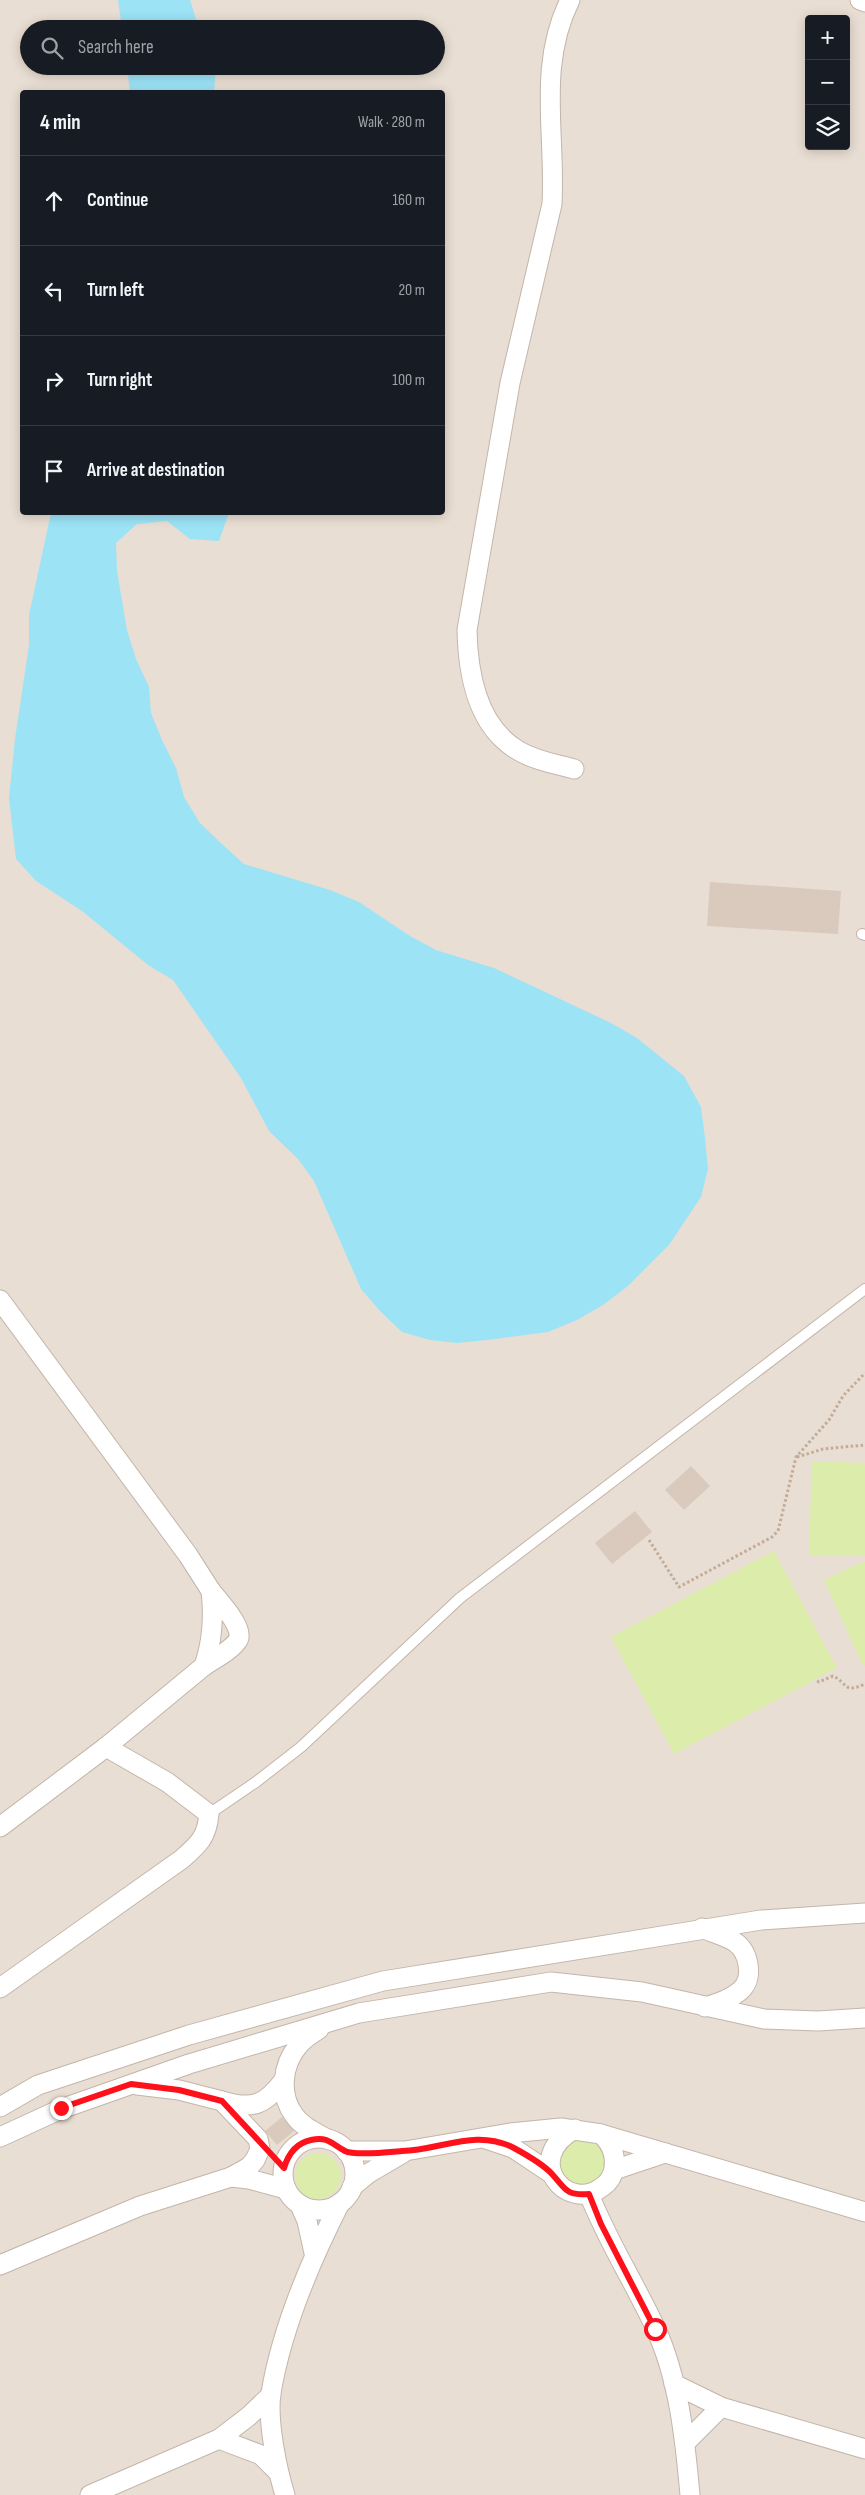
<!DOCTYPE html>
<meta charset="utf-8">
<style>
body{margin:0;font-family:"Sofia Sans Condensed",sans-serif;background:#242831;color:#f1f3f6}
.controls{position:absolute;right:15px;top:15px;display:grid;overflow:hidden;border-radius:5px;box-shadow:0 2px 12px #0003}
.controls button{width:45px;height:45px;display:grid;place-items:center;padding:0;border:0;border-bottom:1px solid #363941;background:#171b24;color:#f1f3f6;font:25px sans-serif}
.stop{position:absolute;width:15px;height:15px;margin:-11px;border:4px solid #ff111c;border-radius:50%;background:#fff}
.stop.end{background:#ff111c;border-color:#fff;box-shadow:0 1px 5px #0008}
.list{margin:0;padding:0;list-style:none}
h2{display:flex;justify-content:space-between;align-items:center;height:65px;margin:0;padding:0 20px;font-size:21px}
h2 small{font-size:16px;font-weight:400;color:#9ea1a6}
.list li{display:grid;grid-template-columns:32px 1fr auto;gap:15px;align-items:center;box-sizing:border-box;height:90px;padding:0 20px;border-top:1px solid #363941}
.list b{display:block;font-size:19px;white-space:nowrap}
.list em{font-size:16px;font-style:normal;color:#9ea1a6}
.icon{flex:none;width:28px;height:28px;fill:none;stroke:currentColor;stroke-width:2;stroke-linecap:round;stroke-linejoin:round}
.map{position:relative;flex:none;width:865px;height:2495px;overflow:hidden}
.search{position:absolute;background:#171b24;box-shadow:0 2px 12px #0003;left:20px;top:20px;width:425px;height:55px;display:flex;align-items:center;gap:12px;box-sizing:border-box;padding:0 18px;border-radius:28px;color:#9ea1a6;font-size:19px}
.panel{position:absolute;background:#171b24;box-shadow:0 2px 12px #0003;left:20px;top:90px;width:425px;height:425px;border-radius:5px}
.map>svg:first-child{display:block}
.residential{fill:#e9ded3;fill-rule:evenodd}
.green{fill:#dbecab}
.water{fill:#9ce3f6}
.building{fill:#dac9bd}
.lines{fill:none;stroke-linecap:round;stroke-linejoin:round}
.service-casing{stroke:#c3b5aa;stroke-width:12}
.minor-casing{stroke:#c3b5aa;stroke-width:21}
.path{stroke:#c3ab97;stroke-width:3;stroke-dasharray:2.5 2.5;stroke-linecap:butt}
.service{stroke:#fff;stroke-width:10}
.minor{stroke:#fff;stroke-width:19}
.route{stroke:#ff111c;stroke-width:6}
</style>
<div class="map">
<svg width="865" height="2495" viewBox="0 0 865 2495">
<rect width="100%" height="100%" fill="#f4ede5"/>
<!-- residential -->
<path class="residential" d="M 0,0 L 865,0 L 865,2495 L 0,2495 ZM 809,19 L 846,19 L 846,146 L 809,146 ZM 29,29 L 436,29 L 436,66 L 29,66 ZM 22,92 L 442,92 L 442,512 L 22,512 Z"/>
<!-- green -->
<g class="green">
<path d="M 812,1461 L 865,1463 L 865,1556 L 809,1555 Z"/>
<path d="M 774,1551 L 837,1668 L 674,1754 L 611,1637 Z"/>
<path d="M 865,1561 L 865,1665 L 863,1666 L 824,1580 Z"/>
<path d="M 590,2137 L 606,2151 L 604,2174 C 601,2177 596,2183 591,2184 C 571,2192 554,2171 560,2152 C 562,2147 567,2143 571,2139 Z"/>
<circle cx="318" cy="2176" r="23"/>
</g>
<!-- water -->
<g class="water">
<path d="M 118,0 L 190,0 L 199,29 L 122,29 Z"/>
<path d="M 127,66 L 216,66 L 214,92 L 130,92 Z"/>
<path d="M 51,513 L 229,513 L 219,541 L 190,539 L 167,521 L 137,524 L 116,543 L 117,571 L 127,630 L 136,659 L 149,687 L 151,713 L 162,740 L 176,768 L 184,797 L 200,823 L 222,844 L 244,864 L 330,890 L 359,902 L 410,936 L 436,950 L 494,968 L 611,1023 L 637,1038 L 684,1076 L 701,1107 L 705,1138 L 708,1169 L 701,1197 L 669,1245 L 628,1286 L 603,1305 L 577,1320 L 548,1332 L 487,1340 L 457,1343 L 430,1340 L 402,1332 L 380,1311 L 361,1289 L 314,1181 L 298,1159 L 269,1131 L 241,1078 L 173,980 L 148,965 L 82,911 L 36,881 L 16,859 L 9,798 L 15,739 L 29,645 L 29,615 Z"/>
</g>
<!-- building -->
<g class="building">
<path d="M 710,882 L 841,891 L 838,934 L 707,926 Z"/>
<path d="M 691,1466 L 710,1486 L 684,1510 L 665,1490 Z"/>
<path d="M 635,1511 L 652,1532 L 612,1564 L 595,1543 Z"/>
<path d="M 282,2117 L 294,2131 L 277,2145 L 265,2131 Z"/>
</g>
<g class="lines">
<defs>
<g id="service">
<path d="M 862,934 L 865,935"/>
<path d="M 209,1814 L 256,1782 L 301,1747 L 460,1598 L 865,1289"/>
</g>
<g id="minor">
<path d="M 570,0 C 537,66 556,134 552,204 L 510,383 L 467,630 C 468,675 477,727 519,751 C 536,761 556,764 574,769"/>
<path d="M 860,0 L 865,2"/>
<path d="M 0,1300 L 188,1555 L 211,1591"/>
<path d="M 211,1591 C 218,1600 245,1628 238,1640 C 231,1651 214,1659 204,1666 C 213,1640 214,1617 211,1591 Z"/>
<path d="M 0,1827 L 106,1747 L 204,1666"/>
<path d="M 702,1928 C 713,1933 725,1936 735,1942 C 749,1952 754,1978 741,1990 C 731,1999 718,2003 705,2007"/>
<path d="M 0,1988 L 182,1859 C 199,1844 207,1837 209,1814 L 167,1782 L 106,1747"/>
<path d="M 319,2029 C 312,2034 303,2039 298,2046 C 282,2065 279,2095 294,2115 C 302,2127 317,2133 329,2140"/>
<path d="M 222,2101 C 253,2110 265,2105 284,2080"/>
<path d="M 0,2107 L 38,2085 L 189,2035 L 383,1981 L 761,1920 L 865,1913"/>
<path d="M 575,2129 C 521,2159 567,2214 602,2187 C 608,2183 613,2176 614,2168 C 616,2154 611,2143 601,2134"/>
<path d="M 0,2137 L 61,2109 L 189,2064 L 359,2013 L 551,1982 L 642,1992 L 764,2019 L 818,2021 L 865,2018"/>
<circle cx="319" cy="2174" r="36"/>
<path d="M 486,2139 L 513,2148 L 552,2174"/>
<path d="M 346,2151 L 405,2151 L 510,2133 L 561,2128 L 601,2134 L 865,2212"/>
<path d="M 614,2170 L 665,2153"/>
<path d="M 231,2177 L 249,2179 L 286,2189"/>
<path d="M 352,2187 L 369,2173 L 403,2153"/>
<path d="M 589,2194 C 607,2240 634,2282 655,2327 C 679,2379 685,2439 690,2495"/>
<path d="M 300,2205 L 307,2221 L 314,2253"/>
<path d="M 0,2265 L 140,2206 L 231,2177 L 249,2167 L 255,2160 L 260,2149 L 258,2139 L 222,2101 L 179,2090 L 137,2085"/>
<path d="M 674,2384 L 721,2407 L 865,2449"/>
<path d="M 219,2439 L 261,2455 L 277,2471"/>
<path d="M 685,2443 L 721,2407"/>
<path d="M 90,2495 L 219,2439 L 249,2416 L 271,2395"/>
<path d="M 285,2495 C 277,2469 267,2421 271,2393 C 282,2327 310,2262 340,2203"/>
</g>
</defs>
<!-- service casing -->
<use href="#service" class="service-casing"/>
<!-- minor casing -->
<use href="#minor" class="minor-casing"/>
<!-- path -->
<g class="path">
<path d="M 797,1457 L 823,1449 L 865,1445"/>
<path d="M 649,1540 L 679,1587 L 772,1537 L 778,1531 L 796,1457 L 829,1420 L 843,1396 L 865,1373"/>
<path d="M 817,1681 L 819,1682 L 833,1676 C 848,1683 843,1694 865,1684"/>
</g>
<!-- service -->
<use href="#service" class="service"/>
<!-- minor -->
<use href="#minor" class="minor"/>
</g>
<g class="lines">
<!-- route -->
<path class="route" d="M 61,2108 L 131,2084 L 179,2090 L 222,2101 L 284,2168 C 288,2155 296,2143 311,2140 C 328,2136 332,2144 345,2151 C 355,2156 390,2152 402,2151 C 441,2150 476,2128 514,2148 C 525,2154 543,2164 552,2174 C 565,2188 565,2196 589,2194 L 601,2224 L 655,2329"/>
</g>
</svg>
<div class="controls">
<button>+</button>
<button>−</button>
<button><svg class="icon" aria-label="layers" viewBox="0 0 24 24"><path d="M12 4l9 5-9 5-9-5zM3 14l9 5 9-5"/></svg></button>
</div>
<div class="stop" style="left:655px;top:2329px"></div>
<div class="stop end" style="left:61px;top:2108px"></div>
<div class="search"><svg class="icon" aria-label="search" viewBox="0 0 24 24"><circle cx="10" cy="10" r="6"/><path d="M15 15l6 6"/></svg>Search here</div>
<section class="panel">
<h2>4 min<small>Walk · 280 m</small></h2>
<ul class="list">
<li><svg class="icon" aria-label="ahead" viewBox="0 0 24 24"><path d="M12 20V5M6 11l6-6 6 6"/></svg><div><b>Continue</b></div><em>160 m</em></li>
<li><svg class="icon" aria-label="left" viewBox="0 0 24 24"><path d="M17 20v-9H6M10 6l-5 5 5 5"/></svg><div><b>Turn left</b></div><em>20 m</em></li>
<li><svg class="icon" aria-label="right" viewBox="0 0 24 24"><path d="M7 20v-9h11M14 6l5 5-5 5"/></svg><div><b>Turn right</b></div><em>100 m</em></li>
<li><svg class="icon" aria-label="arrive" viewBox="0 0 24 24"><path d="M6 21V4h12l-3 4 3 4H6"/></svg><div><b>Arrive at destination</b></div></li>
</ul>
</section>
</div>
